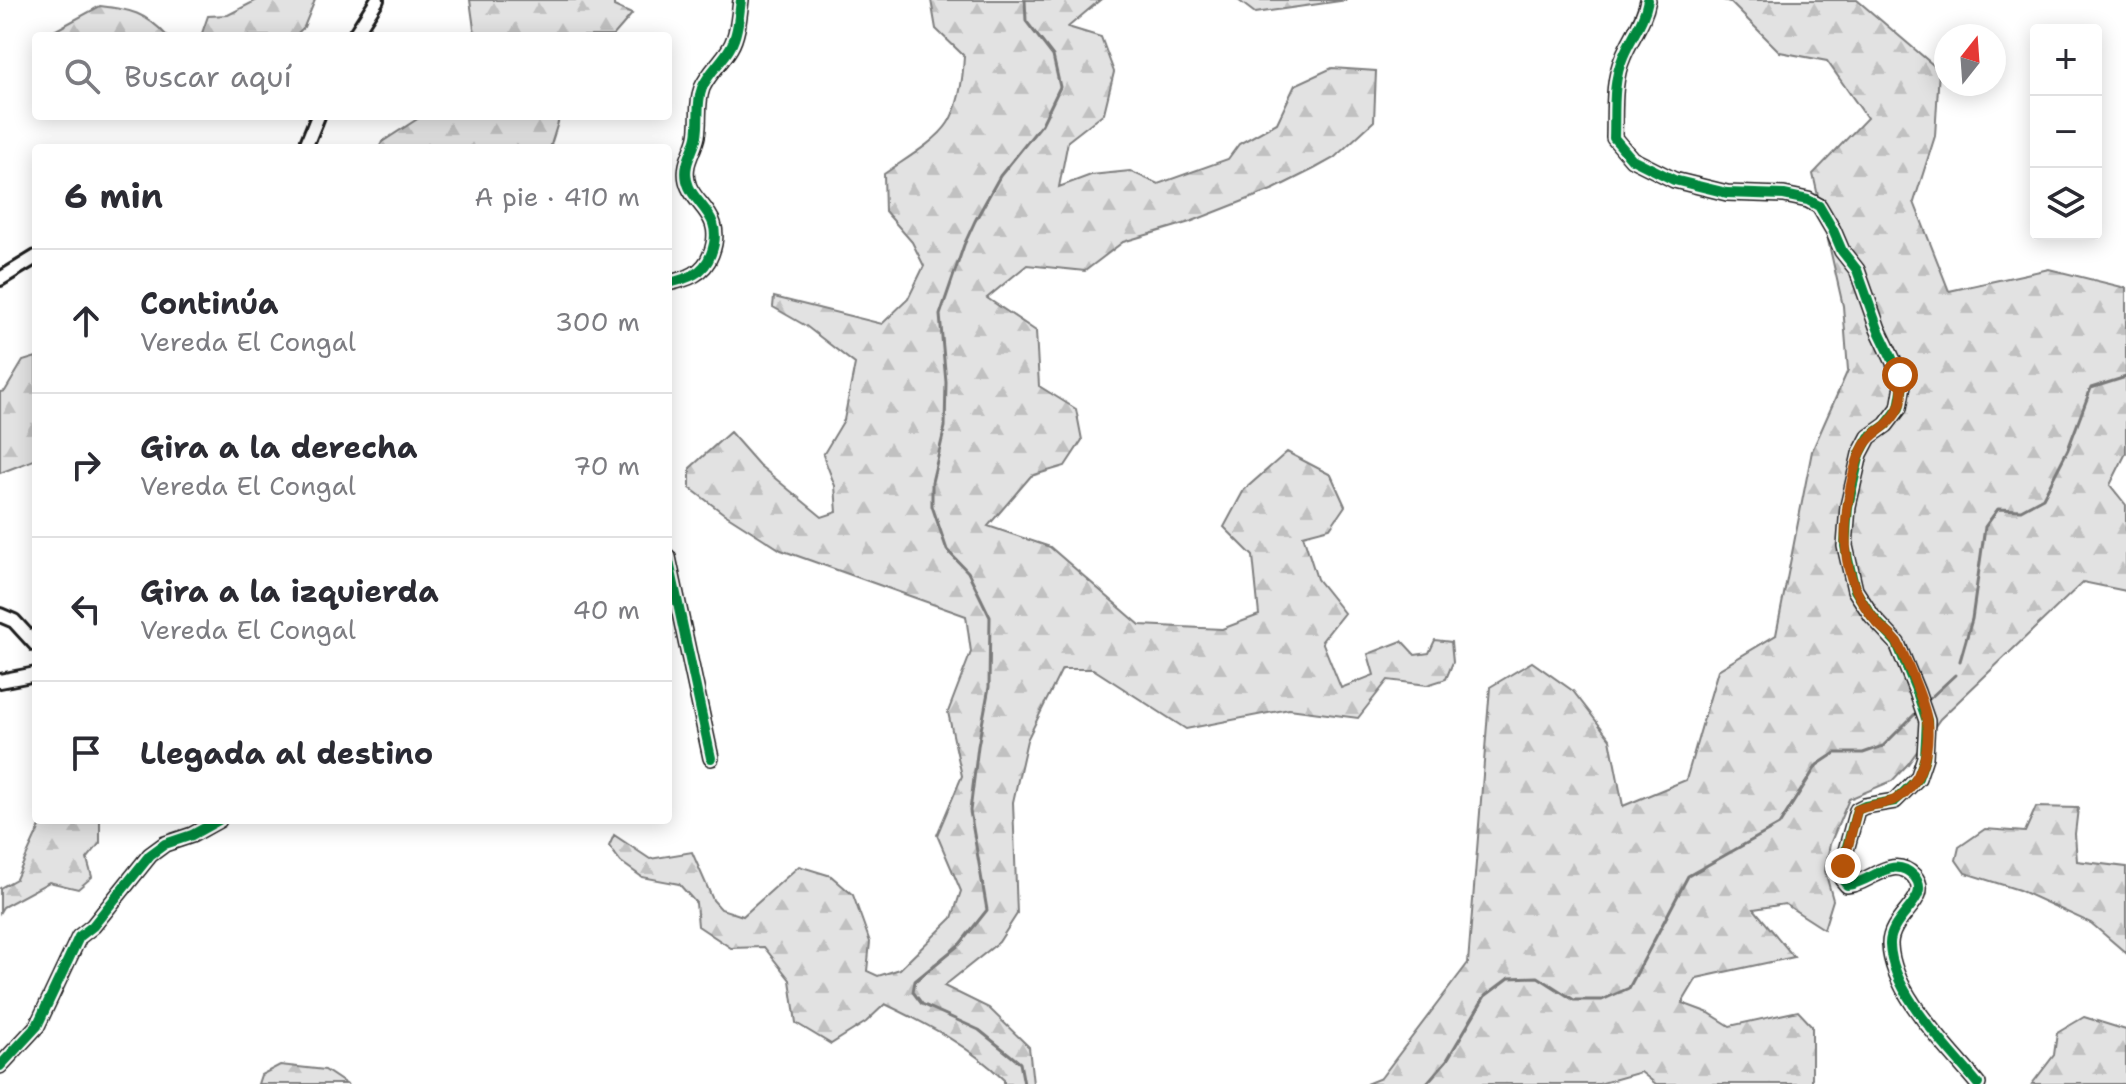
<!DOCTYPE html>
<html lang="es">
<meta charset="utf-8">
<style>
body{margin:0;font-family:"Shantell Sans",sans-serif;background:#f2f2f3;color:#2b2b33}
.controls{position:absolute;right:24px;top:24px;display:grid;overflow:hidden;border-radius:8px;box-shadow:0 4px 20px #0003}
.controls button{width:72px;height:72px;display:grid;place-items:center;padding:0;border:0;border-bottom:2px solid #e1e1e2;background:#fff;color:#2b2b33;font:40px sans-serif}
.compass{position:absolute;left:1934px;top:24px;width:72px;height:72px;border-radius:50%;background:#fff;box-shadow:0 4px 20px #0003;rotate:17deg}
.stop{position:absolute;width:24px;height:24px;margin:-18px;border:6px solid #b45309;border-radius:50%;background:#fff}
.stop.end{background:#b45309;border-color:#fff;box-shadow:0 2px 8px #0008}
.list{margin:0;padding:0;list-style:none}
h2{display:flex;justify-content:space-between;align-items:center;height:104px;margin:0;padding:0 32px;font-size:34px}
h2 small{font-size:26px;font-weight:400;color:#7c7c81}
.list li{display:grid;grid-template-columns:52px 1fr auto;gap:24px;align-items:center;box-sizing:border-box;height:144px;padding:0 32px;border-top:2px solid #e1e1e2}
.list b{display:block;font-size:30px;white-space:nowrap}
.list p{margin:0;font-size:26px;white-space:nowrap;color:#7c7c81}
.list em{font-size:26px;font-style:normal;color:#7c7c81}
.icon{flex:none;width:44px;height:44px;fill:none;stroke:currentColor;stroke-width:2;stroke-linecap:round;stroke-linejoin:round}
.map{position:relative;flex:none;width:2126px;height:1084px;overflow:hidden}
.search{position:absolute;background:#fff;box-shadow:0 4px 20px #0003;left:32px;top:32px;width:640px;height:88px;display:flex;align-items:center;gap:20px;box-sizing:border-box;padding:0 28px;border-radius:8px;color:#7c7c81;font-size:30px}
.panel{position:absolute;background:#fff;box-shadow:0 4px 20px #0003;left:32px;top:144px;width:640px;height:680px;border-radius:8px}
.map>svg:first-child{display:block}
.forest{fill:url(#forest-firs);stroke:#7f7f7f;stroke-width:2}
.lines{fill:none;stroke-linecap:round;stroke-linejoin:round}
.stream{stroke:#7a7a7a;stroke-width:3}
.minor-casing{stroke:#1c1c1c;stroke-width:18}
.minor{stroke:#fff;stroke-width:12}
.cycleway-casing{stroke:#fff;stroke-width:15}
.cycleway{stroke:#00873e;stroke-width:10}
.route{stroke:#b45309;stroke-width:10}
</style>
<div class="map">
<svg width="2126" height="1084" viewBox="0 0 2126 1084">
<defs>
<pattern id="forest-firs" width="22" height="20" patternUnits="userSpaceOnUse" patternTransform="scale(2)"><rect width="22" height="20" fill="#e2e2e2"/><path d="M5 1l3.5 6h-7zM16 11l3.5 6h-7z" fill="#c1c1c1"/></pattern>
</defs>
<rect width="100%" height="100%" fill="#fff"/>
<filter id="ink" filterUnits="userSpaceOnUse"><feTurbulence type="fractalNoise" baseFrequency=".0125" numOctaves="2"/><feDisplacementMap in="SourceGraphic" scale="16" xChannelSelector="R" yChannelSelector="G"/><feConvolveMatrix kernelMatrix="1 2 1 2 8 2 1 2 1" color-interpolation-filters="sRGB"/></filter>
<g filter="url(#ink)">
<!-- forest -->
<g class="forest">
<path d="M 257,0 L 315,0 L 304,27 L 295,36 L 201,36 L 208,16 L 228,15 Z"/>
<path d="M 470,0 L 614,0 L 614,6 L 632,14 L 613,36 L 475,36 Z"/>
<path d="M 931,0 L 1100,0 L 1068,27 L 1101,37 L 1114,72 L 1104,113 L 1068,141 L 1059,187 L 1091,175 L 1130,171 L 1158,184 L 1228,159 L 1239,144 L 1277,123 L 1295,85 L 1332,68 L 1376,71 L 1374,121 L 1334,158 L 1314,169 L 1274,189 L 1190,222 L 1123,242 L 1085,271 L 1027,265 L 987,298 L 1036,331 L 1039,386 L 1076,409 L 1082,440 L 1065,466 L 1031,476 L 988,526 L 1050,547 L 1140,625 L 1222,629 L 1259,615 L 1253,556 L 1224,527 L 1244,490 L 1287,452 L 1331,475 L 1345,506 L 1330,528 L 1303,535 L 1317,579 L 1344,613 L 1322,641 L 1341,688 L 1374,675 L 1368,654 L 1402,641 L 1415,655 L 1429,653 L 1435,640 L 1451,642 L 1453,662 L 1446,679 L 1427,685 L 1388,680 L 1358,718 L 1289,709 L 1186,729 L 1093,669 L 1062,669 L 1027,740 L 1013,802 L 1017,914 L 999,942 L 944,986 L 989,1008 L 1029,1047 L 1033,1084 L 1004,1084 L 1004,1080 C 969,1046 929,1025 885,1004 L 866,1022 L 831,1044 L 796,1023 L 790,980 L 764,947 L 731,948 L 698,926 L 696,903 L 679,884 L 642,877 L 621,862 L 609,846 L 614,835 L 650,859 L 692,852 L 713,900 L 721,909 L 743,916 L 799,866 L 831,876 L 853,895 L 870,942 L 867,971 L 878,976 L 900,969 L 952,918 L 961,891 L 937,835 L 962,776 L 948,712 L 971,652 L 966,616 L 781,550 L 723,513 L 690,488 L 690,468 L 730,432 L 759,465 L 822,517 L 837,512 L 835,486 L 823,455 L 844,420 L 855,364 L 806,326 L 773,307 L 774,297 L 882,324 L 908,299 L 924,266 L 912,242 L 885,211 L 884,174 C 902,161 936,142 948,123 C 960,104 963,78 964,56 L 936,29 Z"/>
<path d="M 1238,0 L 1347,0 L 1255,13 Z"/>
<path d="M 1723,0 L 1857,0 L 1939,70 L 1935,136 L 1914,202 L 1949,291 L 2049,269 L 2126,288 L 2126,453 L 2110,485 L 2126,505 L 2126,591 L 2083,582 L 1940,719 L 1908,764 L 1892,781 L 1849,799 L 1830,844 L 1825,871 L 1833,900 L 1824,929 L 1785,904 L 1754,909 L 1794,957 L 1697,978 L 1682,1003 L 1709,1013 L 1730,1026 L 1798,1011 L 1812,1026 L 1812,1084 L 1656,1084 L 1641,1072 L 1599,1084 L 1366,1084 L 1381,1078 L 1468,963 L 1490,687 L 1532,662 L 1573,691 L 1610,739 L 1623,806 L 1686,780 L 1718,670 L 1776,635 L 1812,451 L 1848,370 L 1843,306 L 1813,174 L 1867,118 L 1827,61 L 1780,52 L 1730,2 Z"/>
<path d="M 100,6 C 130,9 146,13 167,36 L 45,36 Z"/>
<path d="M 422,116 L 560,116 L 550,148 L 379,148 L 382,142 Z"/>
<path d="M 36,357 L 36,459 L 0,473 L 0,392 L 5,391 L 23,361 Z"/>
<path d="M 2036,807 L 2078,808 L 2075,834 L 2077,861 L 2126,867 L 2126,953 L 2091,923 L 2019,890 L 1965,873 L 1956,860 L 1959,847 L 1985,829 L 2025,832 Z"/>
<path d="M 43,820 L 100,820 L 100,843 L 87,859 L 92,877 L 78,889 L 49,882 L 3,907 L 0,912 L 0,888 L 16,879 Z"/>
<path d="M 2084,1017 L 2126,1030 L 2126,1084 L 2032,1084 L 2054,1055 L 2057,1033 Z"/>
<path d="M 280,1065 L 325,1070 L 346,1084 L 258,1084 L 261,1075 Z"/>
</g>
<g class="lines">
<!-- stream -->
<g class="stream">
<path d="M 1960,661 L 1972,619 L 1985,527 L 1998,509 L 2021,510 L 2043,498 L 2068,449 L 2091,388 L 2126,377"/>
<path d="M 1926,702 L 1955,675"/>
<path d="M 1024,1084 L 1020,1063 L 979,1030 L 922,1004 L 913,992 L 915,981 L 960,944 L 987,910 L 970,811 L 978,746 L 989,687 L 990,617 L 968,572 L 947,550 L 932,506 L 932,482 L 945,427 L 946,382 L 940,315 L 964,245 L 975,221 L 1000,176 L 1042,124 L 1060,87 L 1053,56 L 1026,21 L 1025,0"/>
<path d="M 1426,1084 L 1447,1060 L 1485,996 L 1509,978 L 1538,977 L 1574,1000 L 1602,1000 L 1629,988 L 1688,876 L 1779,825 L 1817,765 L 1835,753 L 1863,753 L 1883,746 L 1918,711"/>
</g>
<defs>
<g id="minor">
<path d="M 1648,0 C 1644,22 1631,37 1623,57 C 1612,82 1615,112 1614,138 L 1632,159 L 1674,180 L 1727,193 L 1784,195 L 1808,200 L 1819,206 L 1833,230 L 1842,251 L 1857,270 L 1878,329 L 1900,375 L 1903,385 L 1899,408 L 1886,425 L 1869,437 L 1860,454 L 1848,506 L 1845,546 L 1855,590 L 1872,616 L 1897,643 L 1917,692 L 1927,721 L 1925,757 L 1918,778 L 1895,801 L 1865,806 L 1857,810 L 1845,854 L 1842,879 L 1847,885 C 1870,884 1892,853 1914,876 C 1934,899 1889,916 1890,945 C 1892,994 1948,1047 1978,1084"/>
<path d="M 354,36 L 377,0"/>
<path d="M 305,148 L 318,116"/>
<path d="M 0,279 L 36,257"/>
<path d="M 668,283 C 687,279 704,274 711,254 C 729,207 679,204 687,165 C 689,156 695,146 697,136 C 700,120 696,104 702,88 C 709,72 722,62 730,48 C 738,35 739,15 741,0"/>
<path d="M 668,557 L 711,758"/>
<path d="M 0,615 L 14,621 L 36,645"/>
<path d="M 0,681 L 36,674"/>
<path d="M 0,1066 L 37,1026 L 79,937 L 93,926 L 150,855 L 165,844 L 192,835 L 219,820"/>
</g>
</defs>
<!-- minor casing -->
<use href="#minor" class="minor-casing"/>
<!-- minor -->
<use href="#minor" class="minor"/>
<defs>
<g id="cycleway">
<path d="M 1648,0 C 1644,22 1631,37 1623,57 C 1612,82 1615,112 1614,138 L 1632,159 L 1674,180 L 1727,193 L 1784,195 L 1808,200 L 1819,206 L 1833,230 L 1842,251 L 1857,270 L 1878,329 L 1900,375 L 1903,385 L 1899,408 L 1886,425 L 1869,437 L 1860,454 L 1848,506 L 1845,546 L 1855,590 L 1872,616 L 1897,643 L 1917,692 L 1927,721 L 1925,757 L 1918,778 L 1895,801 L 1865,806 L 1857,810 L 1845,854 L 1842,879 L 1847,885 C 1870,884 1892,853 1914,876 C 1934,899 1889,916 1890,945 C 1892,994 1948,1047 1978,1084"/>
<path d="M 668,283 C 687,279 704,274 711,254 C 729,207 679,204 687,165 C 689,156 695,146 697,136 C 700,120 696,104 702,88 C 709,72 722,62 730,48 C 738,35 739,15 741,0"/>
<path d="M 668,557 L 711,758"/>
<path d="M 0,1066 L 37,1026 L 79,937 L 93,926 L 150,855 L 165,844 L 192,835 L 219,820"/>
</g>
</defs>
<!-- cycleway casing -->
<use href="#cycleway" class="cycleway-casing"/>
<!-- cycleway -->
<use href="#cycleway" class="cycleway"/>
</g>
</g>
<g class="lines" filter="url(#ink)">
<!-- route -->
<path class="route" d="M 1843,866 L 1857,810 C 1870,803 1887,806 1898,798 C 1922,783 1930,749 1927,722 C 1926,706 1905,656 1897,642 C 1892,635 1885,631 1879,625 C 1860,603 1847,577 1846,548 C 1844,519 1850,471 1864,446 C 1869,436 1878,432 1886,425 C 1901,412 1905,394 1900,375"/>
</g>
</svg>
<div class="controls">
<button>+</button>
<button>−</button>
<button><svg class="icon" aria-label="layers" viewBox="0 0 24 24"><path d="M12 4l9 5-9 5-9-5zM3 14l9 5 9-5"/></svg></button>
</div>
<svg class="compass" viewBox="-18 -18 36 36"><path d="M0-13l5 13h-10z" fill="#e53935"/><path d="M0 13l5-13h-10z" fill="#7c7c81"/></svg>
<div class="stop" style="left:1900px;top:375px"></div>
<div class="stop end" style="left:1843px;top:866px"></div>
<div class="search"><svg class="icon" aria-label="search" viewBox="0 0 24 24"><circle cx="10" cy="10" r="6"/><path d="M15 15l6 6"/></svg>Buscar aquí</div>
<section class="panel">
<h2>6 min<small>A pie · 410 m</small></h2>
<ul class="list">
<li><svg class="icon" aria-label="ahead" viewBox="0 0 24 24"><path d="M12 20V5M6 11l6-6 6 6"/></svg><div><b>Continúa</b><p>Vereda El Congal</p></div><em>300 m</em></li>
<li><svg class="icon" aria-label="right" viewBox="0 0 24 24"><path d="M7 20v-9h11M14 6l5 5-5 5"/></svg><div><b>Gira a la derecha</b><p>Vereda El Congal</p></div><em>70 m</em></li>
<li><svg class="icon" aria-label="left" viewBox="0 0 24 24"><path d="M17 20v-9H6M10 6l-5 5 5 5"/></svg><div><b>Gira a la izquierda</b><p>Vereda El Congal</p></div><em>40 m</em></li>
<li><svg class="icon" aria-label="arrive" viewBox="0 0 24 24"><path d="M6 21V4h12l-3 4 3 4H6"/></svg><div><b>Llegada al destino</b></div></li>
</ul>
</section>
</div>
